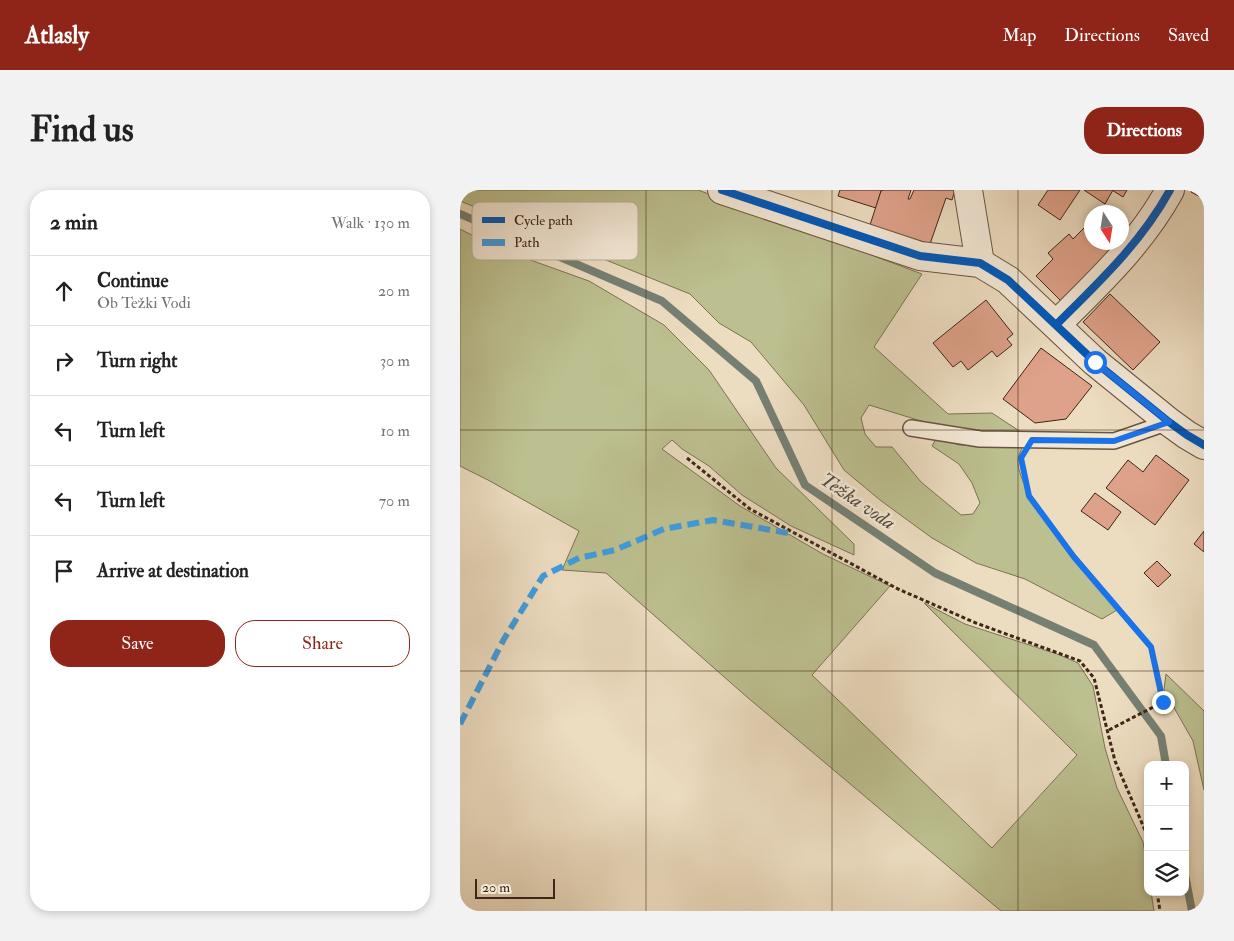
<!DOCTYPE html>
<meta charset="utf-8">
<style>
body{margin:0;font-family:"IM FELL Double Pica",serif;background:#f2f2f2;color:#222}
.controls{position:absolute;right:15px;bottom:15px;display:grid;overflow:hidden;border-radius:10px;box-shadow:0 2px 8px #0003}
.controls button{width:45px;height:45px;display:grid;place-items:center;padding:0;border:0;border-bottom:1px solid #e0e0e0;background:#fff;color:#222;font:25px sans-serif}
.compass{position:absolute;left:624px;top:15px;width:45px;height:45px;border-radius:50%;background:#fff;box-shadow:0 2px 8px #0003;rotate:168deg}
.scale{position:absolute;left:15px;bottom:12px;width:80px;box-sizing:border-box;padding-left:5px;border:2px solid #3e2618;border-top:0;font-size:14px;line-height:18px;white-space:nowrap;color:#3e2618;-webkit-text-stroke:4px #f3e8d6;paint-order:stroke}
.stop{position:absolute;width:15px;height:15px;margin:-11px;border:4px solid #1a73e8;border-radius:50%;background:#fff}
.stop.end{background:#1a73e8;border-color:#fff;box-shadow:0 1px 5px #0008}
.list{margin:0;padding:0;list-style:none}
h2{display:flex;justify-content:space-between;align-items:center;height:65px;margin:0;padding:0 20px;font-size:21px}
h2 small{font-size:16px;font-weight:400;color:#767676}
.list li{display:grid;grid-template-columns:32px 1fr auto;gap:15px;align-items:center;box-sizing:border-box;height:70px;padding:0 20px;border-top:1px solid #e0e0e0}
.list b{display:block;font-size:19px;white-space:nowrap}
.list p{margin:0;font-size:16px;white-space:nowrap;color:#767676}
.list em{font-size:16px;font-style:normal;color:#767676}
.actions{display:flex;gap:10px;padding:15px 20px}
.actions a{flex:1;padding:11px 0;border:1px solid #8f2418;border-radius:20px;text-align:center;font-size:18px;color:#8f2418}
.actions .main{background:#8f2418;color:#fff}
.icon{flex:none;width:28px;height:28px;fill:none;stroke:currentColor;stroke-width:2;stroke-linecap:round;stroke-linejoin:round}
.map{position:relative;flex:none;width:744px;height:721px;overflow:hidden;border-radius:20px}
header{display:flex;align-items:center;gap:30px;box-sizing:border-box;height:70px;padding:0 25px;background:#8f2418;color:#fff}
header strong{font-size:24px}
nav{display:flex;gap:28px;margin-inline-start:auto;font-size:18px}
.intro{display:flex;align-items:center;justify-content:space-between;box-sizing:border-box;height:120px;padding:0 30px}
h1{margin:0;font-size:35px}
.button{padding:12px 22px;border-radius:20px;background:#8f2418;color:#fff;font-size:18px;font-weight:700}
main{display:flex;gap:30px;padding:0 30px}
aside{flex:1;background:#fff;border-radius:20px;box-shadow:0 2px 8px #0003}
.map>svg:first-child{display:block}
.green{fill:#bcbf8f;stroke:#7d7254}
.lines{fill:none;stroke-linecap:round;stroke-linejoin:round}
.stream{stroke:#758073;stroke-width:8}
.building{fill:#dea189;stroke:#3e2618}
.lane-casing{stroke:#6a5442;stroke-width:18}
.street-casing{stroke:#6a5442;stroke-width:30}
.path{stroke:#3e2618;stroke-width:3;stroke-dasharray:4 2.5;stroke-linecap:butt}
.lane{stroke:#f3e8d6;stroke-width:15}
.street{stroke:#f3e8d6;stroke-width:28}
.quiet{stroke:#3f9cdf;stroke-width:6;stroke-dasharray:12 6;stroke-linecap:butt}
.cycleway-casing{stroke:#f3e8d6;stroke-width:11}
.cycleway{stroke:#0057b8;stroke-width:8}
.route{stroke:#1a73e8;stroke-width:6}
.grid{fill:none;stroke:#3e2618;stroke-width:1;stroke-opacity:0.55}
.labels{text-anchor:middle;dominant-baseline:central;stroke-width:5;stroke-linejoin:round;paint-order:stroke}
.water-label{font-size:20px;font-style:italic;fill:#554c3e;stroke:#f3e8d6}
.key{fill:#f3e8d6;stroke:#bdae9d;stroke-width:1}
.key-label{font-size:14px;fill:#3e2618}
</style>
<header>
<strong>Atlasly</strong>
<nav><a>Map</a><a>Directions</a><a>Saved</a></nav>
</header>
<div class="intro"><h1>Find us</h1><a class="button">Directions</a></div>
<main>
<aside>
<h2>2 min<small>Walk · 130 m</small></h2>
<ul class="list">
<li><svg class="icon" aria-label="ahead" viewBox="0 0 24 24"><path d="M12 20V5M6 11l6-6 6 6"/></svg><div><b>Continue</b><p>Ob Težki Vodi</p></div><em>20 m</em></li>
<li><svg class="icon" aria-label="right" viewBox="0 0 24 24"><path d="M7 20v-9h11M14 6l5 5-5 5"/></svg><div><b>Turn right</b></div><em>30 m</em></li>
<li><svg class="icon" aria-label="left" viewBox="0 0 24 24"><path d="M17 20v-9H6M10 6l-5 5 5 5"/></svg><div><b>Turn left</b></div><em>10 m</em></li>
<li><svg class="icon" aria-label="left" viewBox="0 0 24 24"><path d="M17 20v-9H6M10 6l-5 5 5 5"/></svg><div><b>Turn left</b></div><em>70 m</em></li>
<li><svg class="icon" aria-label="arrive" viewBox="0 0 24 24"><path d="M6 21V4h12l-3 4 3 4H6"/></svg><div><b>Arrive at destination</b></div></li>
</ul>
<div class="actions"><a class="main">Save</a><a>Share</a></div>
</aside>
<div class="map">
<svg width="744" height="721" viewBox="0 0 744 721">
<rect width="100%" height="100%" fill="#ecdcc0"/>
<filter id="stains"><feTurbulence type="fractalNoise" baseFrequency=".004" numOctaves="4"/><feColorMatrix values="0 0 0 0 .2 0 0 0 0 .09 0 0 0 0 .02 0 0 0 .5 -.17"/></filter>
<radialGradient id="worn" r=".72"><stop offset=".6" stop-color="#630" stop-opacity="0"/><stop offset="1" stop-color="#630" stop-opacity=".3"/></radialGradient>
<!-- green -->
<g class="green">
<path d="M 0,0 L 238,0 L 462,84 L 414,157 L 488,224 L 532,223 L 567,246 L 518,242 L 471,234 L 409,215 L 401,228 L 405,244 L 416,257 L 432,257 L 461,292 L 501,325 L 513,324 L 520,313 L 512,293 L 499,274 L 472,256 L 477,247 L 499,255 L 563,256 C 561,260 558,266 558,270 C 556,305 634,391 657,420 L 642,429 L 565,389 L 516,373 L 472,348 L 420,310 L 384,280 L 344,215 L 291,152 L 259,133 L 230,104 L 0,11 Z"/>
<path d="M 0,39 L 37,58 L 129,91 L 204,135 L 249,180 L 316,278 L 394,354 L 394,365 L 331,336 L 282,305 L 249,276 L 222,259 L 212,250 L 202,259 L 280,316 L 363,364 L 430,396 L 352,485 L 532,658 L 617,565 L 464,413 L 505,434 L 600,465 L 618,473 L 633,496 L 645,558 L 657,598 L 683,652 L 688,680 L 688,702 L 691,702 L 694,721 L 541,721 L 287,507 L 146,383 L 102,380 L 119,341 L 28,290 L 0,276 Z"/>
<path d="M 706,484 L 744,521 L 744,600 L 733,551 L 704,500 Z"/>
</g>
<g class="lines">
<!-- stream -->
<g class="stream">
<path d="M 0,24 L 202,111 L 296,191 L 345,295 L 475,383 L 634,455 L 701,546 L 706,575"/>
<path d="M 725,685 L 732,721"/>
</g>
</g>
<!-- building -->
<g class="building">
<path d="M 380,0 L 423,0 L 421,1 L 416,18 L 378,6 Z"/>
<path d="M 423,0 L 451,0 L 448,9 L 450,9 L 454,0 L 495,0 L 492,10 L 486,8 L 470,54 L 410,35 L 421,1 Z"/>
<path d="M 588,0 L 620,0 L 600,30 L 578,15 Z"/>
<path d="M 624,0 L 653,0 L 645,14 Z"/>
<path d="M 652,0 L 667,0 L 663,7 Z"/>
<path d="M 732,0 L 744,0 L 744,9 L 731,2 Z"/>
<path d="M 629,33 L 632,36 L 632,52 L 648,52 L 655,60 L 603,113 L 576,86 L 593,69 L 588,63 L 609,44 L 613,49 Z"/>
<path d="M 650,104 L 700,152 L 673,180 L 623,132 Z"/>
<path d="M 526,110 L 553,144 L 547,149 L 552,155 L 537,167 L 532,161 L 508,180 L 501,171 L 493,177 L 473,153 Z"/>
<path d="M 581,158 L 632,196 L 606,229 L 575,233 L 543,209 Z"/>
<path d="M 696,265 L 729,290 L 695,335 L 646,298 L 668,270 L 683,282 Z"/>
<path d="M 635,303 L 661,322 L 648,340 L 621,321 Z"/>
<path d="M 744,341 L 744,362 L 734,354 Z"/>
<path d="M 697,371 L 711,385 L 698,397 L 684,383 Z"/>
</g>
<g class="lines">
<defs>
<path id="lane" d="M 451,238 L 520,249 L 654,251 L 709,232"/>
<g id="street">
<path d="M 262,0 L 460,66 L 520,73 L 548,90 L 635,172 L 709,232 L 727,245 L 744,255"/>
<path d="M 508,0 L 520,73"/>
<path d="M 597,134 C 639,92 681,53 710,0"/>
</g>
</defs>
<!-- lane casing -->
<use href="#lane" class="lane-casing"/>
<!-- street casing -->
<use href="#street" class="street-casing"/>
<!-- path -->
<g class="path">
<path d="M 227,268 L 290,319 L 438,399 L 516,433 L 620,471 L 634,488 L 655,571 L 688,647"/>
<path d="M 561,270 L 569,307 L 613,367 L 691,457 L 703,512 L 647,541"/>
<path d="M 697,702 L 700,721"/>
</g>
<!-- lane -->
<use href="#lane" class="lane"/>
<!-- street -->
<use href="#street" class="street"/>
<!-- quiet -->
<path class="quiet" d="M 0,534 L 44,449 L 83,386 L 119,368 L 155,360 L 204,339 L 253,330 L 334,344"/>
<defs>
<g id="cycleway">
<path d="M 262,0 L 460,66 L 520,73 L 548,90 L 635,172 L 709,232 L 727,245 L 744,255"/>
<path d="M 597,134 C 639,92 681,53 710,0"/>
</g>
</defs>
<!-- cycleway casing -->
<use href="#cycleway" class="cycleway-casing"/>
<!-- cycleway -->
<use href="#cycleway" class="cycleway"/>
</g>
<g class="lines">
<!-- route -->
<path class="route" d="M 635,172 L 709,232 L 654,251 L 572,250 L 561,268 L 569,306 L 614,367 L 691,457 L 703,512"/>
</g>
<!-- grid -->
<path class="grid" d="M 186,0 L 186,721M 372,0 L 372,721M 558,0 L 558,721M 0,240 L 744,240M 0,481 L 744,481"/>
<g class="labels">
<!-- water labels -->
<g class="water-label">
<text transform="translate(398 311) rotate(34)">Težka voda</text>
</g>
</g>
<!-- legend -->
<rect x="12" y="12" width="166" height="58" rx="8" class="key"/>
<rect x="22" y="27" width="23" height="6" fill="#0057b8"/>
<rect x="22" y="49" width="23" height="7" fill="#3f9cdf"/>
<g class="key-label">
<text x="54" y="35">Cycle path</text>
<text x="54" y="57">Path</text>
</g>
<rect width="100%" height="100%" filter="url(#stains)"/>
<rect width="100%" height="100%" fill="url(#worn)"/>
</svg>
<div class="controls">
<button>+</button>
<button>−</button>
<button><svg class="icon" aria-label="layers" viewBox="0 0 24 24"><path d="M12 4l9 5-9 5-9-5zM3 14l9 5 9-5"/></svg></button>
</div>
<svg class="compass" viewBox="-18 -18 36 36"><path d="M0-13l5 13h-10z" fill="#e53935"/><path d="M0 13l5-13h-10z" fill="#767676"/></svg>
<div class="scale">20 m</div>
<div class="stop" style="left:635px;top:172px"></div>
<div class="stop end" style="left:703px;top:512px"></div>
</div>
</main>
